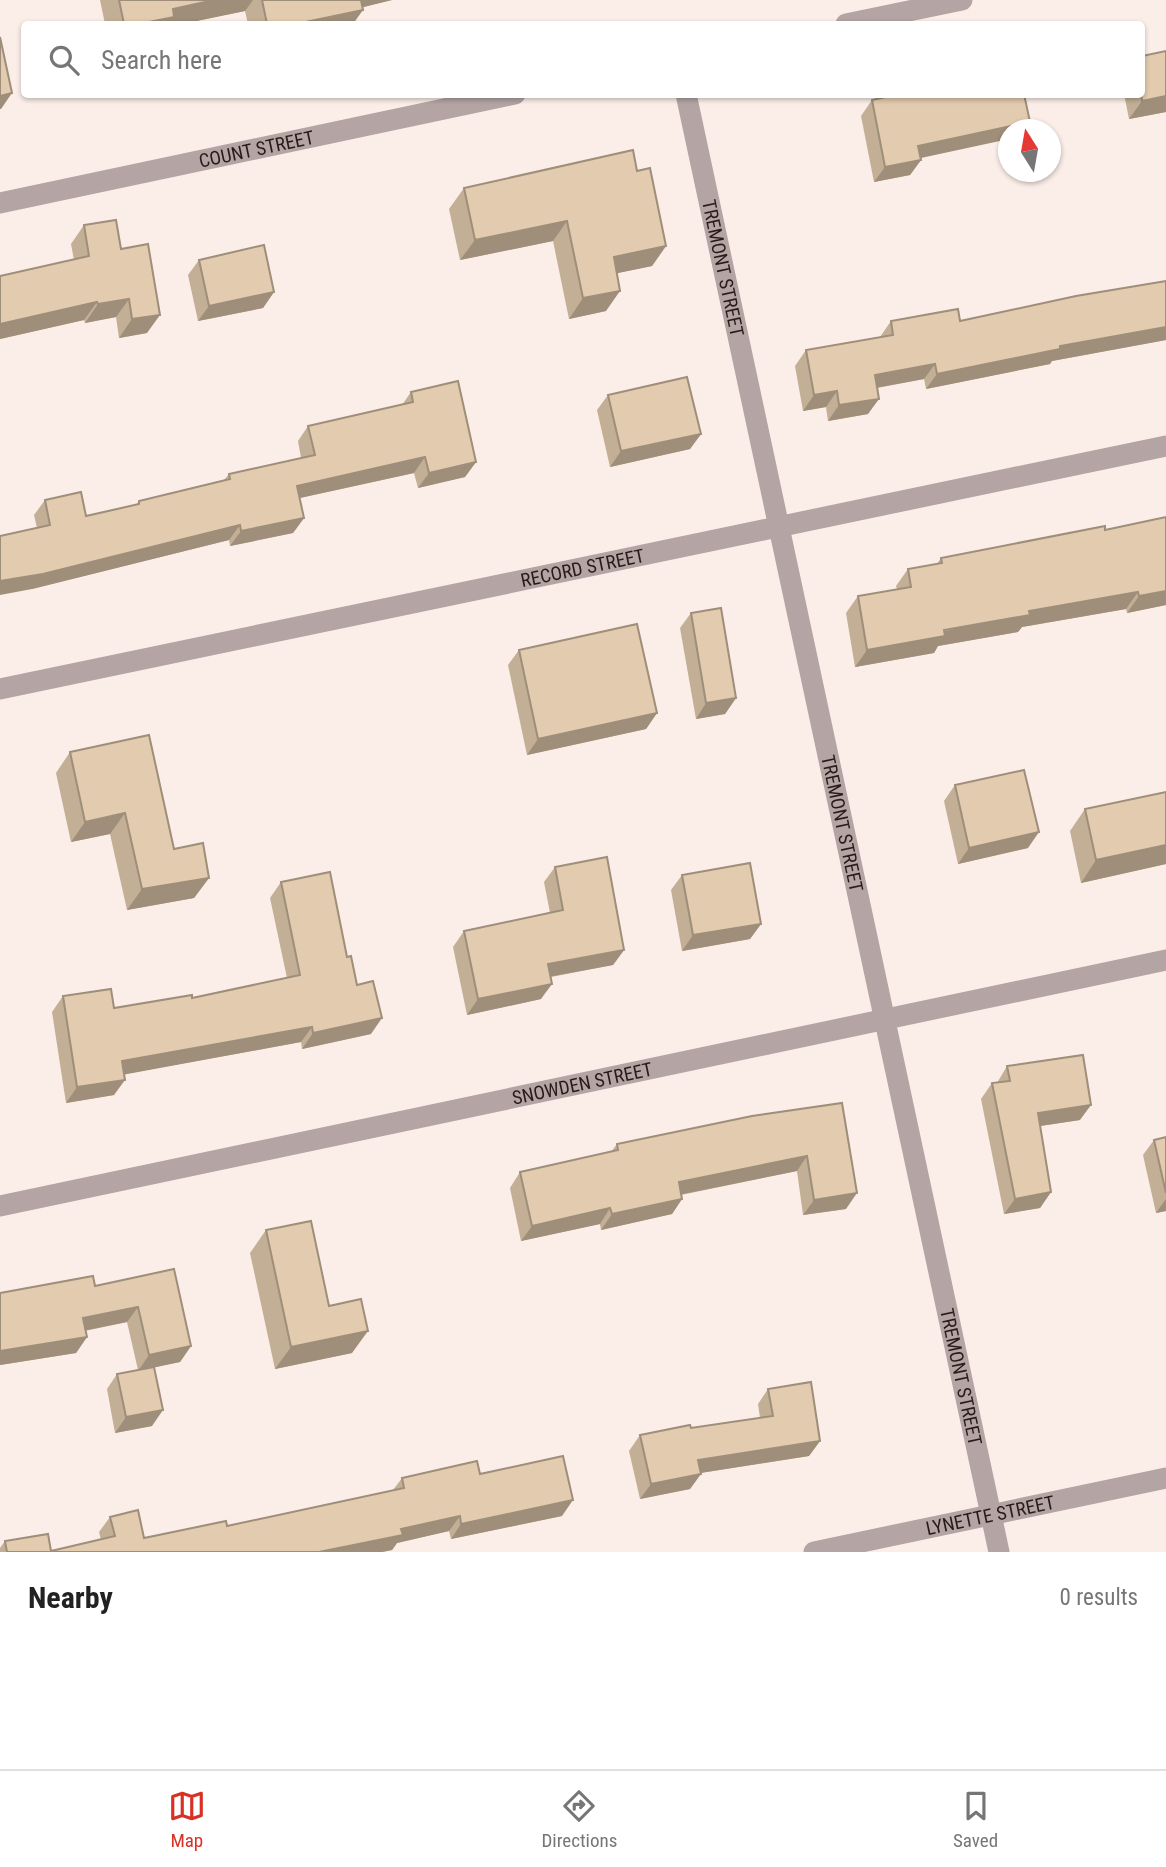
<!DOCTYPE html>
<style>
body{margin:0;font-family:"Roboto Condensed",sans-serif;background:#f6f6f6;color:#222}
.compass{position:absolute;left:998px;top:119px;width:63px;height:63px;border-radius:50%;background:#fff;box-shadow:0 2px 5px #0004;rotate:349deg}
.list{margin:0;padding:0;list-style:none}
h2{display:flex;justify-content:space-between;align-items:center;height:91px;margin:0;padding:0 28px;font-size:30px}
h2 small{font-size:23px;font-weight:400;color:#767676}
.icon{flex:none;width:38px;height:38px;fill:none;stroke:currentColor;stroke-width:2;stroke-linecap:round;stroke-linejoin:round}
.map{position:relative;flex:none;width:1166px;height:1552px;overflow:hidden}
.search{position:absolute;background:#fff;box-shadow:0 2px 5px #0004;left:21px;right:21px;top:21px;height:77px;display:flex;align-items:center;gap:18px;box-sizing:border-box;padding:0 24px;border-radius:7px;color:#767676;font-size:26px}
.sheet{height:217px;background:#fff}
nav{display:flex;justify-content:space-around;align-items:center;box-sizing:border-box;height:98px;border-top:2px solid #e0e0e0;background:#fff;font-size:19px;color:#767676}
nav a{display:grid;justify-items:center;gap:4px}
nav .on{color:#d93025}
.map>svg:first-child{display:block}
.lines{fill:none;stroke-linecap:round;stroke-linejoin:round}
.street{stroke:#b4a4a4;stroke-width:21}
.wall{fill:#c2af96}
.shaded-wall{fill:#9e8e7a}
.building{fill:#e2cbae;stroke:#9e8e7a;stroke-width:2}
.labels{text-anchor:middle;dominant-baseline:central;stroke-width:6;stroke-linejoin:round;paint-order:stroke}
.street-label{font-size:19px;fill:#281c17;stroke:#fff}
</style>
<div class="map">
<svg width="1166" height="1552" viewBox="0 0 1166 1552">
<rect width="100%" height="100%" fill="#fbeee8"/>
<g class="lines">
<!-- street -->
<g class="street">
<path d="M 846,24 L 962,0"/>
<path id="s1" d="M 686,94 L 999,1552"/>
<path id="s2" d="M 0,203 L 515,94"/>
<path id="s3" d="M 0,689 L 1166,446"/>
<path id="s4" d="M 0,1206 L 1166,960"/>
<path id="s5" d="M 814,1552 L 1166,1478"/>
</g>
</g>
<!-- wall -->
<g class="wall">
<path d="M 100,0 L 392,0 L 362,7 L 353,24 L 248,24 L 245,11 L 182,24 L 105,24 Z"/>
<path d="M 1166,51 L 1166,112 L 1129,119 L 1124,94 L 1142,94 Z"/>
<path d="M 872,100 L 921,159 L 921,160 L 910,175 L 874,182 L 861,116 Z"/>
<path d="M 637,171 L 666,246 L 652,266 L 617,273 L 606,311 L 569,319 L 553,241 L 460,260 L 449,209 L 464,188 Z"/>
<path d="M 84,225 L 121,249 L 147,333 L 119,338 L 116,317 L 85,323 L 84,320 L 0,339 L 0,276 L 74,260 L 71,244 Z"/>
<path d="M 199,260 L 274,292 L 263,308 L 198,321 L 188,275 Z"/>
<path d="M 1166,281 L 1166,340 L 1052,361 L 1050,364 L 926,389 L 924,379 L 877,388 L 868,414 L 828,421 L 826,407 L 803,411 L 795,366 L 806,350 L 880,337 L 891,321 L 960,321 Z"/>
<path d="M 411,392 L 476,462 L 465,477 L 418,488 L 414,473 L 300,498 L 304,518 L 293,533 L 230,546 L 229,540 L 32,589 L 37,528 L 34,515 L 45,500 L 86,516 L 136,505 L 139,501 L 224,480 L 229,474 L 301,458 L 298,441 L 308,426 L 402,405 Z"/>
<path d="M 608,395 L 701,434 L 690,449 L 610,467 L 597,410 Z"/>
<path d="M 1166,517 L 1166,605 L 1127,613 L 1126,609 L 1022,627 L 1018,632 L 938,646 L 934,653 L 855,667 L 846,613 L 858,596 L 897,589 L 896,586 L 908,569 L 937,564 L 941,558 L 1105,530 Z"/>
<path d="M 691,613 L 736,698 L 725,714 L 696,719 L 680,628 Z"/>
<path d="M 519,650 L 657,713 L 646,729 L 527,755 L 508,665 Z"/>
<path d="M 70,752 L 174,849 L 209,878 L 194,898 L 127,910 L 110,834 L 71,842 L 56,773 Z"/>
<path d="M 955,785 L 1028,848 L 958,864 L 944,801 Z"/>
<path d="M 1166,792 L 1166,864 L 1081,883 L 1070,831 L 1085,809 Z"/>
<path d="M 555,867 L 624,950 L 613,965 L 551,977 L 541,999 L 467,1015 L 453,947 L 464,931 L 550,913 L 544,882 Z"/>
<path d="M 682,875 L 761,924 L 750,939 L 682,951 L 671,890 Z"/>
<path d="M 281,882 L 347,957 L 357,985 L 371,1034 L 302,1049 L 301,1042 L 124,1074 L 114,1095 L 66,1103 L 52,1012 L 63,996 L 114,1008 L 192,998 L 287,978 L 270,898 Z"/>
<path d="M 1007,1066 L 1080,1120 L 1040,1126 L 1051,1192 L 1040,1208 L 1004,1214 L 981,1099 L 992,1083 L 997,1083 Z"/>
<path d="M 842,1103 L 846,1209 L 803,1215 L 797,1171 L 681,1195 L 682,1199 L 672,1214 L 601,1230 L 600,1224 L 521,1241 L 510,1188 L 520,1172 L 611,1152 L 617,1144 Z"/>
<path d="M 1166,1137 L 1166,1211 L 1156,1213 L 1143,1155 L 1154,1140 Z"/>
<path d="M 266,1230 L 329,1306 L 352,1353 L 275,1369 L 250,1253 Z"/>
<path d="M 174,1269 L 191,1346 L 180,1362 L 154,1367 L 152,1426 L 115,1433 L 107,1389 L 117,1374 L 138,1370 L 127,1322 L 85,1331 L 87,1337 L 76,1353 L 0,1365 L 0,1293 L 95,1286 Z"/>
<path d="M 768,1389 L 820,1441 L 809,1456 L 701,1473 L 690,1489 L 640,1499 L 629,1451 L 640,1435 L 760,1418 L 758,1404 Z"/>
<path d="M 480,1474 L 562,1516 L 451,1539 L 449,1531 L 397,1543 L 392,1550 L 382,1552 L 0,1552 L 0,1548 L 5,1541 L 51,1551 L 101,1540 L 99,1532 L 110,1517 L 144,1538 L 227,1526 L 393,1490 L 402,1478 Z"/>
</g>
<!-- shaded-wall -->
<g class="shaded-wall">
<path d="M 214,0 L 253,0 L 245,11 L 182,24 L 139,24 L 173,9 Z"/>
<path d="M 352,0 L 392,0 L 344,12 Z"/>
<path d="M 363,10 L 353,24 L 296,24 Z"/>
<path d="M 12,93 L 1,109 L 0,109 L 0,96 Z"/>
<path d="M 1166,96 L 1166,112 L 1129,119 L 1142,101 Z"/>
<path d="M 1030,122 L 1025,130 L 1009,130 L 1009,139 L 907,161 L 918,146 Z"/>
<path d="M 921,160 L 910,175 L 874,182 L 885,167 Z"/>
<path d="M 567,221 L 553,241 L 460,260 L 475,240 Z"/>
<path d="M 666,246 L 652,266 L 599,277 L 614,257 Z"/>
<path d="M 620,291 L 606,311 L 569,319 L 583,298 Z"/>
<path d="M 274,292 L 263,308 L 198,321 L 209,306 Z"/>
<path d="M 129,299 L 116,317 L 85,323 L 98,304 Z"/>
<path d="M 97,302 L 84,320 L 0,339 L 0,324 Z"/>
<path d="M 160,315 L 147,333 L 119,338 L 132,319 Z"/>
<path d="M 1166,327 L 1166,340 L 1052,361 L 1050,364 L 926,389 L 937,374 L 1060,346 Z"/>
<path d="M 935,364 L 924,379 L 864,390 L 875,375 Z"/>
<path d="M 837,391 L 826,407 L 803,411 L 814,395 Z"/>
<path d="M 879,399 L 868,414 L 828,421 L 839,405 Z"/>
<path d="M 701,434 L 690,449 L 610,467 L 621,451 Z"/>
<path d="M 425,457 L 414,473 L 286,501 L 297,486 Z"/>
<path d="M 476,462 L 465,477 L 418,488 L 429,473 Z"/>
<path d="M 304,518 L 293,533 L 230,546 L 241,531 Z"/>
<path d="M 240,525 L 229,540 L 32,589 L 0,595 L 0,581 Z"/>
<path d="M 1166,591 L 1166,605 L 1127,613 L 1139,596 Z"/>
<path d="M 1138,592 L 1126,609 L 1022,627 L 1018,632 L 938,646 L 934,653 L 855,667 L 867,650 L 1029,611 Z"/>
<path d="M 736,698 L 725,714 L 696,719 L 706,703 Z"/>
<path d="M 657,713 L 646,729 L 527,755 L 538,739 Z"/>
<path d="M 125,813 L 110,834 L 71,842 L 85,822 Z"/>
<path d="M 1039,832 L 1028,848 L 958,864 L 969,848 Z"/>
<path d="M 1166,845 L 1166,864 L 1081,883 L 1096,860 Z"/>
<path d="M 209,878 L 194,898 L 127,910 L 142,889 Z"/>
<path d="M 761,924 L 750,939 L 682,951 L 693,935 Z"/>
<path d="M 624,950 L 613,965 L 537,979 L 548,964 Z"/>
<path d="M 552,984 L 541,999 L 467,1015 L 478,999 Z"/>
<path d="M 382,1018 L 371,1034 L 302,1049 L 313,1033 Z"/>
<path d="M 312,1027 L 301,1042 L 111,1077 L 122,1061 Z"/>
<path d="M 125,1080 L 114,1095 L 66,1103 L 77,1087 Z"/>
<path d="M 1091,1105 L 1080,1120 L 1027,1128 L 1038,1113 Z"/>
<path d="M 807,1156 L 797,1171 L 668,1197 L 679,1182 Z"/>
<path d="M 1051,1192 L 1040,1208 L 1004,1214 L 1015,1199 Z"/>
<path d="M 857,1193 L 846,1209 L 803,1215 L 814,1200 Z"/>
<path d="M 682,1199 L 672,1214 L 601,1230 L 612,1214 Z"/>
<path d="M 1166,1199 L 1166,1211 L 1156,1213 Z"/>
<path d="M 610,1208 L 600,1224 L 521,1241 L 532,1226 Z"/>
<path d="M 138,1307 L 127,1322 L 72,1333 L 83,1318 Z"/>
<path d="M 368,1331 L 352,1353 L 275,1369 L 291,1347 Z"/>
<path d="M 87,1337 L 76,1353 L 0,1365 L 0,1351 Z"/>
<path d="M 191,1346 L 180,1362 L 138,1371 L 149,1355 Z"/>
<path d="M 163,1410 L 152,1426 L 115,1433 L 126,1417 Z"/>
<path d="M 820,1441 L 809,1456 L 687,1475 L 698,1460 Z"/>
<path d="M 701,1474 L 690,1489 L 640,1499 L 651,1484 Z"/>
<path d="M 573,1500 L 562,1516 L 451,1539 L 461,1524 Z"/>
<path d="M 460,1516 L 449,1531 L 397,1543 L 392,1550 L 382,1552 L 319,1552 L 401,1529 Z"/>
</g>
<!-- building -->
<g class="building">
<path d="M 119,0 L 214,0 L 173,9 L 174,17 L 139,24 L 124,24 Z"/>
<path d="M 262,0 L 361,0 L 363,10 L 296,24 L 267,24 Z"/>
<path d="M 0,37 L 12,93 L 0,96 Z"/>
<path d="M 1166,51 L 1166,96 L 1142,101 L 1141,94 L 1142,56 Z"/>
<path d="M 899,94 L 1024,94 L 1030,122 L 918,146 L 921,160 L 885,167 L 872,100 Z"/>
<path d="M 633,150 L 637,171 L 650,168 L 666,246 L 614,257 L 620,291 L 583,298 L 567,221 L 475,240 L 464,188 Z"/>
<path d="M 116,220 L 121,249 L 148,244 L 160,315 L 132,319 L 129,299 L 98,304 L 97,302 L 0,324 L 0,276 L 89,256 L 84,225 Z"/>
<path d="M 264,245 L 274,292 L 209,306 L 199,260 Z"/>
<path d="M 1166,281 L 1166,327 L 1060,346 L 1060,349 L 937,374 L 935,364 L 875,375 L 879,399 L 839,405 L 837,391 L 814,395 L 806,350 L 893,335 L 891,321 L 958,309 L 960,321 L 1076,296 Z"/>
<path d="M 687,377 L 701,434 L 621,451 L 608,395 Z"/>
<path d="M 458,381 L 476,462 L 429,473 L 425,457 L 297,486 L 304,518 L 241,531 L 240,525 L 43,574 L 0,581 L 0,536 L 50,525 L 45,500 L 81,492 L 86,516 L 139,504 L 139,501 L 230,479 L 229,474 L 315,455 L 308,426 L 413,402 L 411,392 Z"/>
<path d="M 1166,517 L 1166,591 L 1139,596 L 1138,592 L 1029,611 L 1030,615 L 944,630 L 945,636 L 867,650 L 858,596 L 911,587 L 908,569 L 942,563 L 941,558 L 1105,526 L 1105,530 Z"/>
<path d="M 721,608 L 736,698 L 706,703 L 691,613 Z"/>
<path d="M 637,624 L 657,713 L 538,739 L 519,650 Z"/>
<path d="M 149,735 L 174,849 L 203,843 L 209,878 L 142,889 L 125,813 L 85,822 L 70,752 Z"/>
<path d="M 1024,770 L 1039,832 L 969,848 L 955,785 Z"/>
<path d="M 1166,792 L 1166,845 L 1096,860 L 1085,809 Z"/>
<path d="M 607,857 L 624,950 L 548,964 L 552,984 L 478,999 L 464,931 L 563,910 L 555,867 Z"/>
<path d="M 750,863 L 761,924 L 693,935 L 682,875 Z"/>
<path d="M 330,872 L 347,957 L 351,956 L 357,985 L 373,981 L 382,1018 L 313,1033 L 312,1027 L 122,1061 L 125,1080 L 77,1087 L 63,996 L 111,989 L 114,1008 L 192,995 L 192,998 L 300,975 L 281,882 Z"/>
<path d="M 1083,1055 L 1091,1105 L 1038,1113 L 1051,1192 L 1015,1199 L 992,1083 L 1010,1081 L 1007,1066 Z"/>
<path d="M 842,1103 L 857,1193 L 814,1200 L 807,1156 L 679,1182 L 682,1199 L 612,1214 L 610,1208 L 532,1226 L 520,1172 L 618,1150 L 617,1144 L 752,1116 Z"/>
<path d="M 1166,1137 L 1166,1193 L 1154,1140 Z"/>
<path d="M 311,1221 L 329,1306 L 361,1299 L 368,1331 L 291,1347 L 266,1230 Z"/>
<path d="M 174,1269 L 191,1346 L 149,1355 L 138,1307 L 83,1318 L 87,1337 L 0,1351 L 0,1293 L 93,1276 L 95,1286 Z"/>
<path d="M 154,1367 L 163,1410 L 126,1417 L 117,1374 Z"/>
<path d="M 811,1382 L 820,1441 L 698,1460 L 701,1474 L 651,1484 L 640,1435 L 690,1425 L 691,1428 L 773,1416 L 768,1389 Z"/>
<path d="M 563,1456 L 573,1500 L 461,1524 L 460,1516 L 401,1529 L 403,1535 L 319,1552 L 7,1552 L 5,1541 L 48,1534 L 51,1551 L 115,1536 L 110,1517 L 138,1510 L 144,1538 L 226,1521 L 227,1526 L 404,1488 L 402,1478 L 477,1461 L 480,1474 Z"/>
</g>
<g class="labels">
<!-- street labels -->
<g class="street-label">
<text stroke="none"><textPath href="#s2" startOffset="262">COUNT STREET</textPath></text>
<text stroke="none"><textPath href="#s1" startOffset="178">TREMONT STREET</textPath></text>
<text stroke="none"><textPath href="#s3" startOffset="595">RECORD STREET</textPath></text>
<text stroke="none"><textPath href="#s1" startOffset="746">TREMONT STREET</textPath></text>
<text stroke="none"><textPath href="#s4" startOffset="595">SNOWDEN STREET</textPath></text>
<text stroke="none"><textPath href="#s1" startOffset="1312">TREMONT STREET</textPath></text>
<text stroke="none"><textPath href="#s5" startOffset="180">LYNETTE STREET</textPath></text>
</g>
</g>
</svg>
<svg class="compass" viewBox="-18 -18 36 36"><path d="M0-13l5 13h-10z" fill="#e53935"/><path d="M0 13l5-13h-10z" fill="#767676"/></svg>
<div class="search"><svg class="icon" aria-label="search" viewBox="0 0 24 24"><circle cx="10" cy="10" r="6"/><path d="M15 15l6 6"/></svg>Search here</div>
</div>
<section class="sheet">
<h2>Nearby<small>0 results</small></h2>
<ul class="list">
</ul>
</section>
<nav>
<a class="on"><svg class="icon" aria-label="map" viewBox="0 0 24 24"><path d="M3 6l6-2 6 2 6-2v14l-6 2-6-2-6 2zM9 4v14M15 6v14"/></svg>Map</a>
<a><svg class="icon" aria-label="directions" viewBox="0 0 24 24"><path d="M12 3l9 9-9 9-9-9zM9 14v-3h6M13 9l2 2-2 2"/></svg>Directions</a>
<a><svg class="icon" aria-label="saved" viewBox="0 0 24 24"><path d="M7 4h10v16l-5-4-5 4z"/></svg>Saved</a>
</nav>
